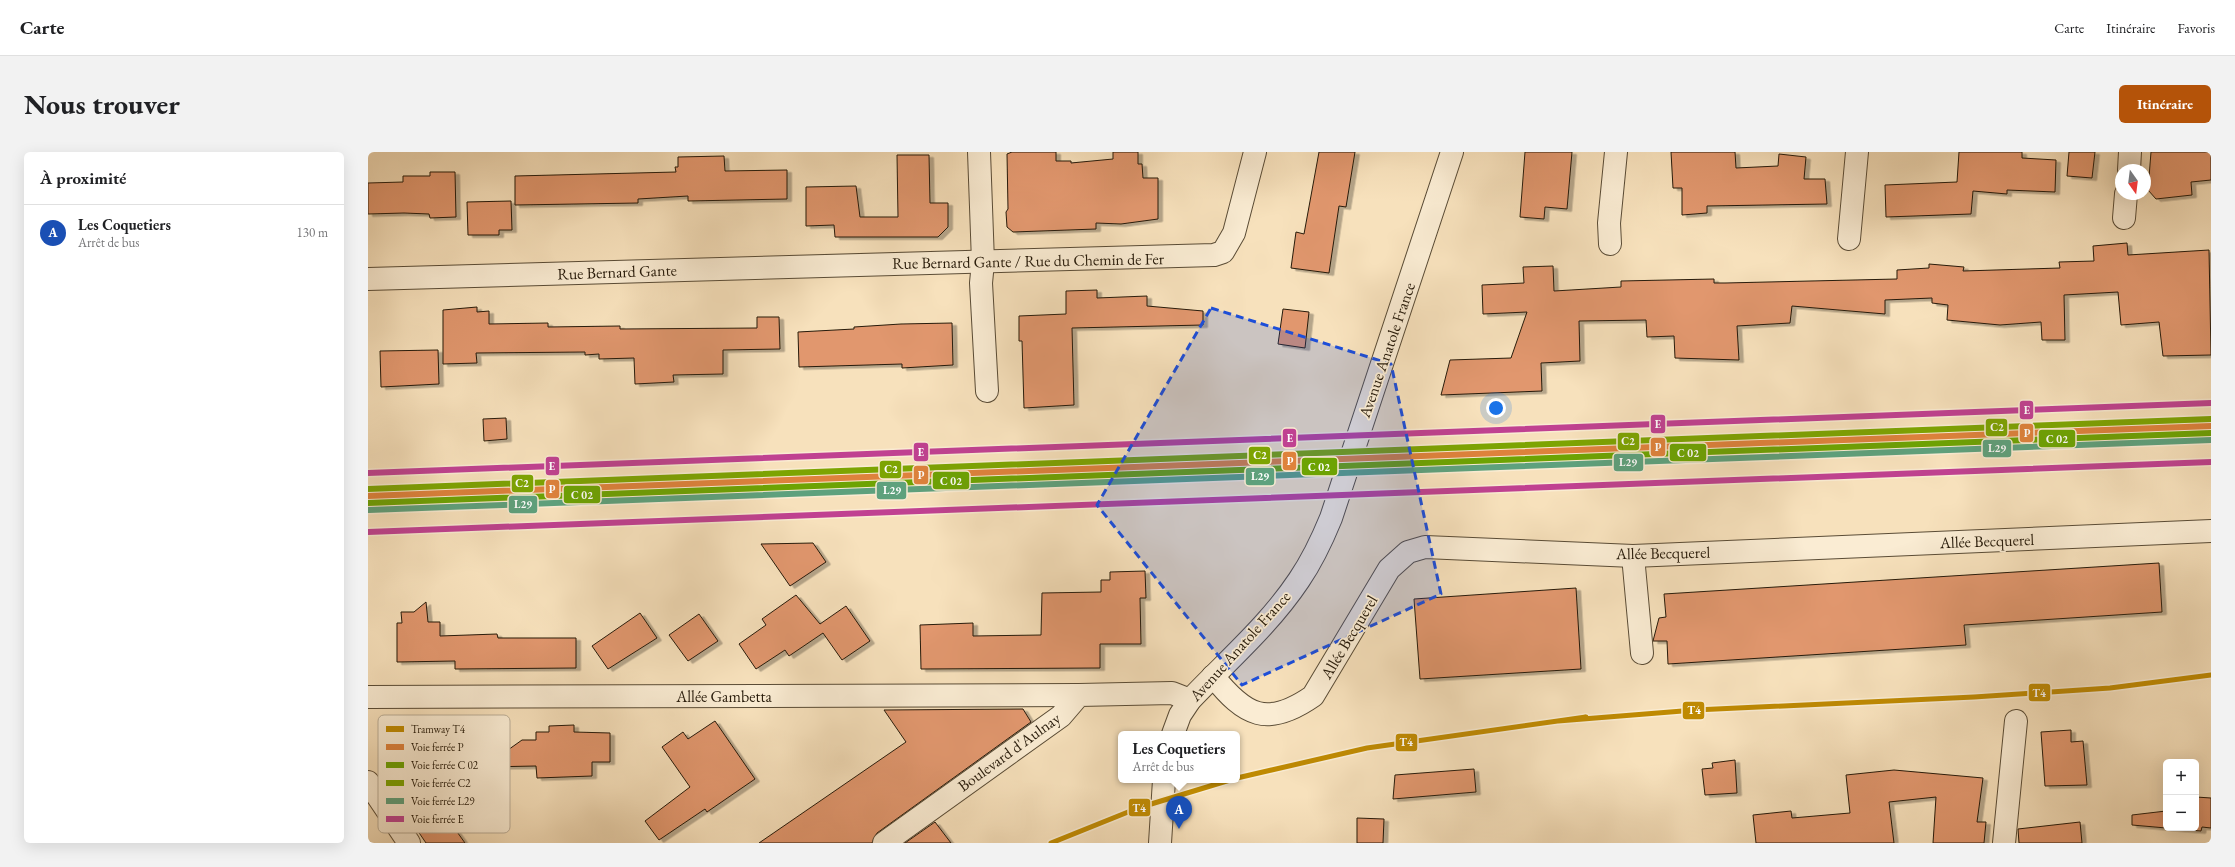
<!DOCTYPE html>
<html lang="fr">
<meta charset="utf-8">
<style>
body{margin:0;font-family:"EB Garamond",serif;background:#f2f2f2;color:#202124}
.controls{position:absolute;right:12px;bottom:12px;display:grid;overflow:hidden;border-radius:6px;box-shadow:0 4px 16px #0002}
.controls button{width:36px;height:36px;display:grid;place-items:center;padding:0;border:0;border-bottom:1px solid #e0e0e0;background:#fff;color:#202124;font:20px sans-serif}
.compass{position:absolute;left:1747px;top:12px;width:36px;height:36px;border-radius:50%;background:#fff;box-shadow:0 4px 16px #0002;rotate:166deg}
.you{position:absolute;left:1128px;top:256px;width:14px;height:14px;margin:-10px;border:3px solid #fff;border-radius:50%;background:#1a73e8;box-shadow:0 0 0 6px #1a73e833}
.badge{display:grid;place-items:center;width:26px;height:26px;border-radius:50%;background:#b45309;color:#fff;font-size:13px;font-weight:700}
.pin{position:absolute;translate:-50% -33px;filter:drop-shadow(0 1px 2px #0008)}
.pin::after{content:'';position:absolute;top:21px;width:14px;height:12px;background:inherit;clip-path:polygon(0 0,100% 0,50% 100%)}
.popup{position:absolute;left:750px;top:579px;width:122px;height:52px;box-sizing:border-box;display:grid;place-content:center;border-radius:6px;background:#fff;filter:drop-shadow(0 1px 3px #0005);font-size:13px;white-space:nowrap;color:#757577}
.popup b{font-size:15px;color:#202124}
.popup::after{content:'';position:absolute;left:50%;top:100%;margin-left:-8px;border:8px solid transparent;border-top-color:#fff}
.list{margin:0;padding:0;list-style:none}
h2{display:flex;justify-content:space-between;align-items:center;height:52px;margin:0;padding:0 16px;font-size:17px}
h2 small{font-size:13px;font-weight:400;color:#757577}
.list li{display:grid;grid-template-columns:26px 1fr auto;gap:12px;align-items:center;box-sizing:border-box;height:56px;padding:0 16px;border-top:1px solid #e0e0e0}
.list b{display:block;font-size:15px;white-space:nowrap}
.list p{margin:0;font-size:13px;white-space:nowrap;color:#757577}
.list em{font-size:13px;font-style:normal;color:#757577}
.map{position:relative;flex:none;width:1843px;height:691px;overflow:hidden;border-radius:6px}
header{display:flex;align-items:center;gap:24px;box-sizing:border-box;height:56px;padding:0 20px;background:#fff;border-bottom:1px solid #e0e0e0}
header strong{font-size:19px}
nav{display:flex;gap:22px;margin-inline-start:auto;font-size:14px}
.intro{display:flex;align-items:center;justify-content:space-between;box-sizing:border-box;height:96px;padding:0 24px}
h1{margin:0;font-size:28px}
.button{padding:10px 18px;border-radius:6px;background:#b45309;color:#fff;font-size:14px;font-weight:700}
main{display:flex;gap:24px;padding:0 24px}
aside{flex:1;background:#fff;border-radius:6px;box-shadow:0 4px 16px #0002}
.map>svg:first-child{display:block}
.building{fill:#e1976e;stroke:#261a0a;filter:url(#shadow)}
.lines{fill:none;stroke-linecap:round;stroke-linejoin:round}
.minor-casing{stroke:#5a4c36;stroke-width:24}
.tertiary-casing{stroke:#5a4c36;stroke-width:24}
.minor{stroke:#faecd3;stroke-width:22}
.tertiary{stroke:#faecd3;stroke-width:22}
.rail-1-casing{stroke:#faecd3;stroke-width:9}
.rail-2-casing{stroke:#faecd3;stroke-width:9}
.rail-3-casing{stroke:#faecd3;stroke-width:9}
.rail-4-casing{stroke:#faecd3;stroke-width:9}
.rail-5-casing{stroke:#faecd3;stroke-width:9}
.rail-1{stroke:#de823c;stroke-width:6}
.rail-2{stroke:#6da303;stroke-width:6}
.rail-3{stroke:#7da402;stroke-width:6}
.rail-4{stroke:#5ea17d;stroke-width:6}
.rail-5{stroke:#c04191;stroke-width:6}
.tram-1-casing{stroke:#faecd3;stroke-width:8}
.tram-1{stroke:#bf8a02;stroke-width:5}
.marked{fill:#1d4ed8;fill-opacity:0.2;stroke:#1d4ed8;stroke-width:3;stroke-dasharray:8 5;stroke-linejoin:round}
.labels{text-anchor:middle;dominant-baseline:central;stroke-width:3.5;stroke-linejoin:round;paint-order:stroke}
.street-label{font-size:16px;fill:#261a0a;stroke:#faecd3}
.key{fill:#faecd3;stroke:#baad97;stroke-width:1}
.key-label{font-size:11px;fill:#261a0a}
.line-badge{stroke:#faecd3;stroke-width:1.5}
.badge-label{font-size:11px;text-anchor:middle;font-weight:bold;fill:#fff}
</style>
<header>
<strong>Carte</strong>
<nav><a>Carte</a><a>Itinéraire</a><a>Favoris</a></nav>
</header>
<div class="intro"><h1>Nous trouver</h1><a class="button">Itinéraire</a></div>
<main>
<aside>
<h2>À proximité<small></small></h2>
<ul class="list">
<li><span class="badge" style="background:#1a4fb4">A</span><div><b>Les Coquetiers</b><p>Arrêt de bus</p></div><em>130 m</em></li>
</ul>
</aside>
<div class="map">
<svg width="1843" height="691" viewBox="0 0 1843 691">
<defs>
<filter id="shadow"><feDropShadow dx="4.5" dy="2.5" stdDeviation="0" flood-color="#0004"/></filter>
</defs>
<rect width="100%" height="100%" fill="#f7e1bc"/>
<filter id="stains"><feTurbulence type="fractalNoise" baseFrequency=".005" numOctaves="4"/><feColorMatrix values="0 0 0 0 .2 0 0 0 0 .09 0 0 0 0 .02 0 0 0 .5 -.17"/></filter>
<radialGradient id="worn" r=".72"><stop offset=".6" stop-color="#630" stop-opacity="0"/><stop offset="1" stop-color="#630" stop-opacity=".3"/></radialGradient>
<!-- building -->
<g class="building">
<path d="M 644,0 L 688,0 L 688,9 L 703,9 L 703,11 L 745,7 L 745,0 L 770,0 L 770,12 L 774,12 L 775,26 L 790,26 L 790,67 L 753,72 L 728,71 L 728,77 L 645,80 L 639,75 L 638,60 L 640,57 L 639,2 Z"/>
<path d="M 951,0 L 987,0 L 978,55 L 971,54 L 961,121 L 923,116 L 928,80 L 936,82 Z"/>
<path d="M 1157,0 L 1204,0 L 1199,57 L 1177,55 L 1176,67 L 1152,65 Z"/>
<path d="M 1303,0 L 1367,0 L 1368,16 L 1410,14 L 1411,2 L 1438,5 L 1436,27 L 1457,27 L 1459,52 L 1339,54 L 1339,61 L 1314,63 L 1314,36 L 1305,36 Z"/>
<path d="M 1591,0 L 1654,0 L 1654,6 L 1688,8 L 1687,40 L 1639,38 L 1639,42 L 1605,39 L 1603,62 L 1518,65 L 1517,33 L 1589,30 Z"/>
<path d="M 1701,0 L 1727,0 L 1724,26 L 1699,24 Z"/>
<path d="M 1783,0 L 1843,0 L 1843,28 L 1823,30 L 1824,43 L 1788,47 L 1780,38 Z"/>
<path d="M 529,3 L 561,3 L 562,51 L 580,51 L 580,75 L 570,85 L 467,85 L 466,73 L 438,74 L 438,35 L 488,34 L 492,65 L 530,65 Z"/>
<path d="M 356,4 L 357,19 L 419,18 L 419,47 L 320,49 L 320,44 L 270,47 L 270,51 L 147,53 L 147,24 L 308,20 L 307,15 L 310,15 L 310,5 Z"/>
<path d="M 62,20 L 87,20 L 88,65 L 62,66 L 61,62 L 36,61 L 0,62 L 0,31 L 35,30 L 35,24 L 62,24 Z"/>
<path d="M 143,49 L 144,78 L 131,78 L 131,83 L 100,83 L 99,50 Z"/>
<path d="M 1759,91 L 1760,103 L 1841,98 L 1843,203 L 1795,204 L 1791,170 L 1753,173 L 1750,140 L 1696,143 L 1697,188 L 1674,188 L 1673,170 L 1632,173 L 1579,168 L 1580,153 L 1564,151 L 1564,146 L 1517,148 L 1517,162 L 1424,154 L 1422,171 L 1369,174 L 1371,208 L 1307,206 L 1306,184 L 1279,185 L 1278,168 L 1211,169 L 1212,209 L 1173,211 L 1174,239 L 1073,243 L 1082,208 L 1143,206 L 1159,160 L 1115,162 L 1114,133 L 1156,131 L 1155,115 L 1185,114 L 1186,139 L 1253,135 L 1253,129 L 1346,127 L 1346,131 L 1357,131 L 1529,127 L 1529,118 L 1561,116 L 1561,112 L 1596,115 L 1595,119 L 1692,116 L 1691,110 L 1726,109 L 1725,94 Z"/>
<path d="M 729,138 L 729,146 L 779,144 L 779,154 L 835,159 L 835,173 L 704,176 L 706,253 L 656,256 L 654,189 L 651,189 L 651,164 L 698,162 L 698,139 Z"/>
<path d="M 109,155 L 109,160 L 121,159 L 121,172 L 180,171 L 180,175 L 252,174 L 252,177 L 389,176 L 389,165 L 411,165 L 412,197 L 355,198 L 355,222 L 305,223 L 306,230 L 267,232 L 266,206 L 231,207 L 231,202 L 217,203 L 217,200 L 108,201 L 109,211 L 75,212 L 75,158 Z"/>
<path d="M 915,157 L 941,160 L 937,196 L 910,192 Z"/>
<path d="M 584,171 L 585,213 L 534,216 L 534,212 L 431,215 L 430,180 L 486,177 L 486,175 L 533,172 Z"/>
<path d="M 70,198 L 71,232 L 13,235 L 12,199 Z"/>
<path d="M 138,266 L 139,287 L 116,289 L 115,267 Z"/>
<path d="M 445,391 L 458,410 L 422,434 L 393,392 Z"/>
<path d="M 1791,411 L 1794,460 L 1596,473 L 1598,493 L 1300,512 L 1299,489 L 1285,489 L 1291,466 L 1298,465 L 1296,442 Z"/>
<path d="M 777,419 L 778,446 L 772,446 L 773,492 L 732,492 L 732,516 L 553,517 L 552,473 L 605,471 L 605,484 L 673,483 L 674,441 L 733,440 L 733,428 L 742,428 L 742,420 Z"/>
<path d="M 1208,436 L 1213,517 L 1052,527 L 1046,447 Z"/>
<path d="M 428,443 L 452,472 L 478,454 L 502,489 L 474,508 L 455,481 L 421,504 L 417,498 L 388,517 L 371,492 L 398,473 L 394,467 Z"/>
<path d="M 58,450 L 60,470 L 72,470 L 72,484 L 129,482 L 130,486 L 208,486 L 208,516 L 87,517 L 87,509 L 29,510 L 29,471 L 34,471 L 33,460 L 46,460 Z"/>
<path d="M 272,461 L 289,486 L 240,517 L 224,494 Z"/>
<path d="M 331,462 L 350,489 L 320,509 L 301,483 Z"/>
<path d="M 655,557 L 663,570 L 509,681 L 504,691 L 391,691 L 538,590 L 516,558 Z"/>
<path d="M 347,569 L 387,627 L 339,660 L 337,657 L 291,688 L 277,669 L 322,635 L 294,595 L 315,580 L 320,587 Z"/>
<path d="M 206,573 L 206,580 L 242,581 L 242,610 L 224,610 L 224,624 L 169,626 L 168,614 L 116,615 L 154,588 L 168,588 L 168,580 L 181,580 L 181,574 Z"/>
<path d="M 65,576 L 103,577 L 104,606 L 43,605 L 41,583 L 66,580 Z"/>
<path d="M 1703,578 L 1703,590 L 1715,589 L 1719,633 L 1677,634 L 1673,580 Z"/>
<path d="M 1367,608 L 1369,641 L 1337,643 L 1334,617 L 1345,616 L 1344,611 Z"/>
<path d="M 1106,617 L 1108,640 L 1025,647 L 1027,623 Z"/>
<path d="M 1526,618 L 1615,626 L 1609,670 L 1618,670 L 1616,691 L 1565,691 L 1568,645 L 1521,650 L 1526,691 L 1388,691 L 1385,663 L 1423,659 L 1424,666 L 1482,661 L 1478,623 Z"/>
<path d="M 102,645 L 77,663 L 97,691 L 58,691 L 41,666 L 49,661 L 52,648 Z"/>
<path d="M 1828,645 L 1843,646 L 1843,676 L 1834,675 L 1833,679 L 1821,678 L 1764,673 L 1764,663 L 1798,659 L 1798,676 L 1828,676 Z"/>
<path d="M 989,666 L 1016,667 L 1015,691 L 989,691 Z"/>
<path d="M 567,670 L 583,691 L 537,691 Z"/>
<path d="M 1712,670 L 1714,691 L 1651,691 L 1650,677 Z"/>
</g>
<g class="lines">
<defs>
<g id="minor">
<path d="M 611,0 L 615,110 L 613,131 L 619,239"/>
<path d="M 1761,18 L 1762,0"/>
<path d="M 1756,66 L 1758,42"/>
<path d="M 1481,87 L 1489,0"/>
<path d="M 1242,92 L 1241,71 L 1248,0"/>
<path d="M 0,127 L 846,103 L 855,100 L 866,81 L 887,0"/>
<path d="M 1265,404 L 1274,501"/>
<path d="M 845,524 C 877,564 899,576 945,544 L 1021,417 L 1040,400 L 1057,395 L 1265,404 L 1843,379"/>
<path d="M 0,545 L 711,543"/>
<path d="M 0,630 L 41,691"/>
<path d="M 516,691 L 693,564 L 711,543 L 804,541 L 822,548"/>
<path d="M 1636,691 L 1648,569"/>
</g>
<g id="tertiary">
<path d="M 805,582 L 812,563 L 822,548 C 859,509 901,473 931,428 C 944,409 954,388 963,366 L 1084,0"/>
<path d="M 792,691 L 796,628"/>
</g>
</defs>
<!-- minor casing -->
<use href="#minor" class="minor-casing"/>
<!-- tertiary casing -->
<use href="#tertiary" class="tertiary-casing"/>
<!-- minor -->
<use href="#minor" class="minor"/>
<!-- tertiary -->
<use href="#tertiary" class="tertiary"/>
<defs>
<path id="rail-1" d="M 0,344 L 1843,274"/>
<path id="rail-2" d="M 0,351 L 1843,281"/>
<path id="rail-3" d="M 0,337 L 1843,267"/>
<path id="rail-4" d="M 1,358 L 1843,288"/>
<g id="rail-5">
<path d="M 0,321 L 1843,251"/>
<path d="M 0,380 L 1843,310"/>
</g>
</defs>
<!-- rail-1 casing -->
<use href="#rail-1" class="rail-1-casing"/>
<!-- rail-2 casing -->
<use href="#rail-2" class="rail-2-casing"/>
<!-- rail-3 casing -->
<use href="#rail-3" class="rail-3-casing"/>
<!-- rail-4 casing -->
<use href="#rail-4" class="rail-4-casing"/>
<!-- rail-5 casing -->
<use href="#rail-5" class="rail-5-casing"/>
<!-- rail-1 -->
<use href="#rail-1" class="rail-1"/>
<!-- rail-2 -->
<use href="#rail-2" class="rail-2"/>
<!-- rail-3 -->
<use href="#rail-3" class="rail-3"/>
<!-- rail-4 -->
<use href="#rail-4" class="rail-4"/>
<!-- rail-5 -->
<use href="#rail-5" class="rail-5"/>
<defs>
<g id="tram-1">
<path d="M 869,626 L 999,596 L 1218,565 L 1190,569 L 1327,558 L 1606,545 L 1742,536 L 1843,523"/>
<path d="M 683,691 L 770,656 L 862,628"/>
</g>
</defs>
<!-- tram-1 casing -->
<use href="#tram-1" class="tram-1-casing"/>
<!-- tram-1 -->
<use href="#tram-1" class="tram-1"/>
</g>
<!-- marked area -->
<path class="marked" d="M 843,156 L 1023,212 L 1073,442 L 874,533 L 729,353 Z"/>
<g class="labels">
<!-- street labels -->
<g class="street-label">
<text transform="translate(660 109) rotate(-1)">Rue Bernard Gante / Rue du Chemin de Fer</text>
<text transform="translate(249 120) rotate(-2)">Rue Bernard Gante</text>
<text transform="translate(1019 198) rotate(-71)">Avenue Anatole France</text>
<text transform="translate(1619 389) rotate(-2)">Allée Becquerel</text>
<text transform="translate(1295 401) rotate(-1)">Allée Becquerel</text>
<text transform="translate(981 485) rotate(-59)">Allée Becquerel</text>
<text transform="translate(872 494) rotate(-48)">Avenue Anatole France</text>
<text x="356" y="544">Allée Gambetta</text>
<text transform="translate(641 600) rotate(-36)">Boulevard d'Aulnay</text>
</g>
</g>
<!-- legend -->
<rect x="10" y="563" width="132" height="118" rx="6" class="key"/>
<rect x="18" y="574" width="18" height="6" fill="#bf8a02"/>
<rect x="18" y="592" width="18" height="6" fill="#de823c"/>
<rect x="18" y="610" width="18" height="6" fill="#6da303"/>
<rect x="18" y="628" width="18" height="6" fill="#7da402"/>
<rect x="18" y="646" width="18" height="6" fill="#5ea17d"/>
<rect x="18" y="664" width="18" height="6" fill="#c04191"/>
<g class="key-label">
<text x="43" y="581">Tramway T4</text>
<text x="43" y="599">Voie ferrée P</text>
<text x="43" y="617">Voie ferrée C 02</text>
<text x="43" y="635">Voie ferrée C2</text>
<text x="43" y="653">Voie ferrée L29</text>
<text x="43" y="671">Voie ferrée E</text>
</g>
<g class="line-badge">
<rect x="1651" y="248" width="15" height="20" rx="4" fill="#c04191"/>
<rect x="1282" y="262" width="16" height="20" rx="4" fill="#c04191"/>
<rect x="1617" y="266" width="23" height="19" rx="4" fill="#7da402"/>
<rect x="1651" y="271" width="15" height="20" rx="4" fill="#de823c"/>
<rect x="914" y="276" width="15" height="20" rx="4" fill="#c04191"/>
<rect x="1670" y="277" width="38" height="19" rx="4" fill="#6da303"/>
<rect x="1249" y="280" width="23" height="19" rx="4" fill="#7da402"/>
<rect x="1282" y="285" width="16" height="20" rx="4" fill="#de823c"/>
<rect x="1614" y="287" width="30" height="19" rx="4" fill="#5ea17d"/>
<rect x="545" y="290" width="16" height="20" rx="4" fill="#c04191"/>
<rect x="1301" y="291" width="38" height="19" rx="4" fill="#6da303"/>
<rect x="880" y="294" width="23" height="19" rx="4" fill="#7da402"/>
<rect x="914" y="299" width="15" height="20" rx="4" fill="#de823c"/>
<rect x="1245" y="301" width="31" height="19" rx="4" fill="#5ea17d"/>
<rect x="177" y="304" width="15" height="20" rx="4" fill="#c04191"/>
<rect x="933" y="305" width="37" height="19" rx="4" fill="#6da303"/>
<rect x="511" y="308" width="23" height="19" rx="4" fill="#7da402"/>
<rect x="545" y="313" width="16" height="20" rx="4" fill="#de823c"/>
<rect x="877" y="315" width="30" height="19" rx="4" fill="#5ea17d"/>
<rect x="564" y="319" width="38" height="19" rx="4" fill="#6da303"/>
<rect x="143" y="322" width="23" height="19" rx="4" fill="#7da402"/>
<rect x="177" y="327" width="15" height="20" rx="4" fill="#de823c"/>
<rect x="508" y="329" width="31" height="19" rx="4" fill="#5ea17d"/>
<rect x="195" y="333" width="38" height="19" rx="4" fill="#6da303"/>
<rect x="140" y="343" width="30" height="19" rx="4" fill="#5ea17d"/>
<rect x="1660" y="531" width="23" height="19" rx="4" fill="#bf8a02"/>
<rect x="1314" y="549" width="23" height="19" rx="4" fill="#bf8a02"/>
<rect x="1027" y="581" width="23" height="19" rx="4" fill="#bf8a02"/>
<rect x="760" y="646" width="23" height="19" rx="4" fill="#bf8a02"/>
</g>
<g class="badge-label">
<text x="1659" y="262">E</text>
<text x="1290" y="276">E</text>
<text x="1629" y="279">C2</text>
<text x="1659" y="285">P</text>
<text x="922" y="290">E</text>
<text x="1689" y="291">C 02</text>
<text x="1260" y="293">C2</text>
<text x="1290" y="299">P</text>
<text x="1629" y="300">L29</text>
<text x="553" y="304">E</text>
<text x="1320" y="305">C 02</text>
<text x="892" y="307">C2</text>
<text x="922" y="313">P</text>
<text x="1260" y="314">L29</text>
<text x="184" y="318">E</text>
<text x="951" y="319">C 02</text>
<text x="523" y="321">C2</text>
<text x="553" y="327">P</text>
<text x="892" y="328">L29</text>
<text x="583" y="333">C 02</text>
<text x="154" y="335">C2</text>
<text x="184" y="341">P</text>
<text x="524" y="342">L29</text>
<text x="214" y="347">C 02</text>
<text x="155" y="356">L29</text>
<text x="1671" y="545">T4</text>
<text x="1326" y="562">T4</text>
<text x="1038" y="594">T4</text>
<text x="771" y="660">T4</text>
</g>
<rect width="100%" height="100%" filter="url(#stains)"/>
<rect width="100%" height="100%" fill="url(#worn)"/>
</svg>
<div class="controls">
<button>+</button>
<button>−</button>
</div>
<svg class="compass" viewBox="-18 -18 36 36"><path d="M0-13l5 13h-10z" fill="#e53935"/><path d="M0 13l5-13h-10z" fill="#757577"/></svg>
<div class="you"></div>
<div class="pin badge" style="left:811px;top:677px;background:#1a4fb4">A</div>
<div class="popup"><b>Les Coquetiers</b>Arrêt de bus</div>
</div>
</main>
